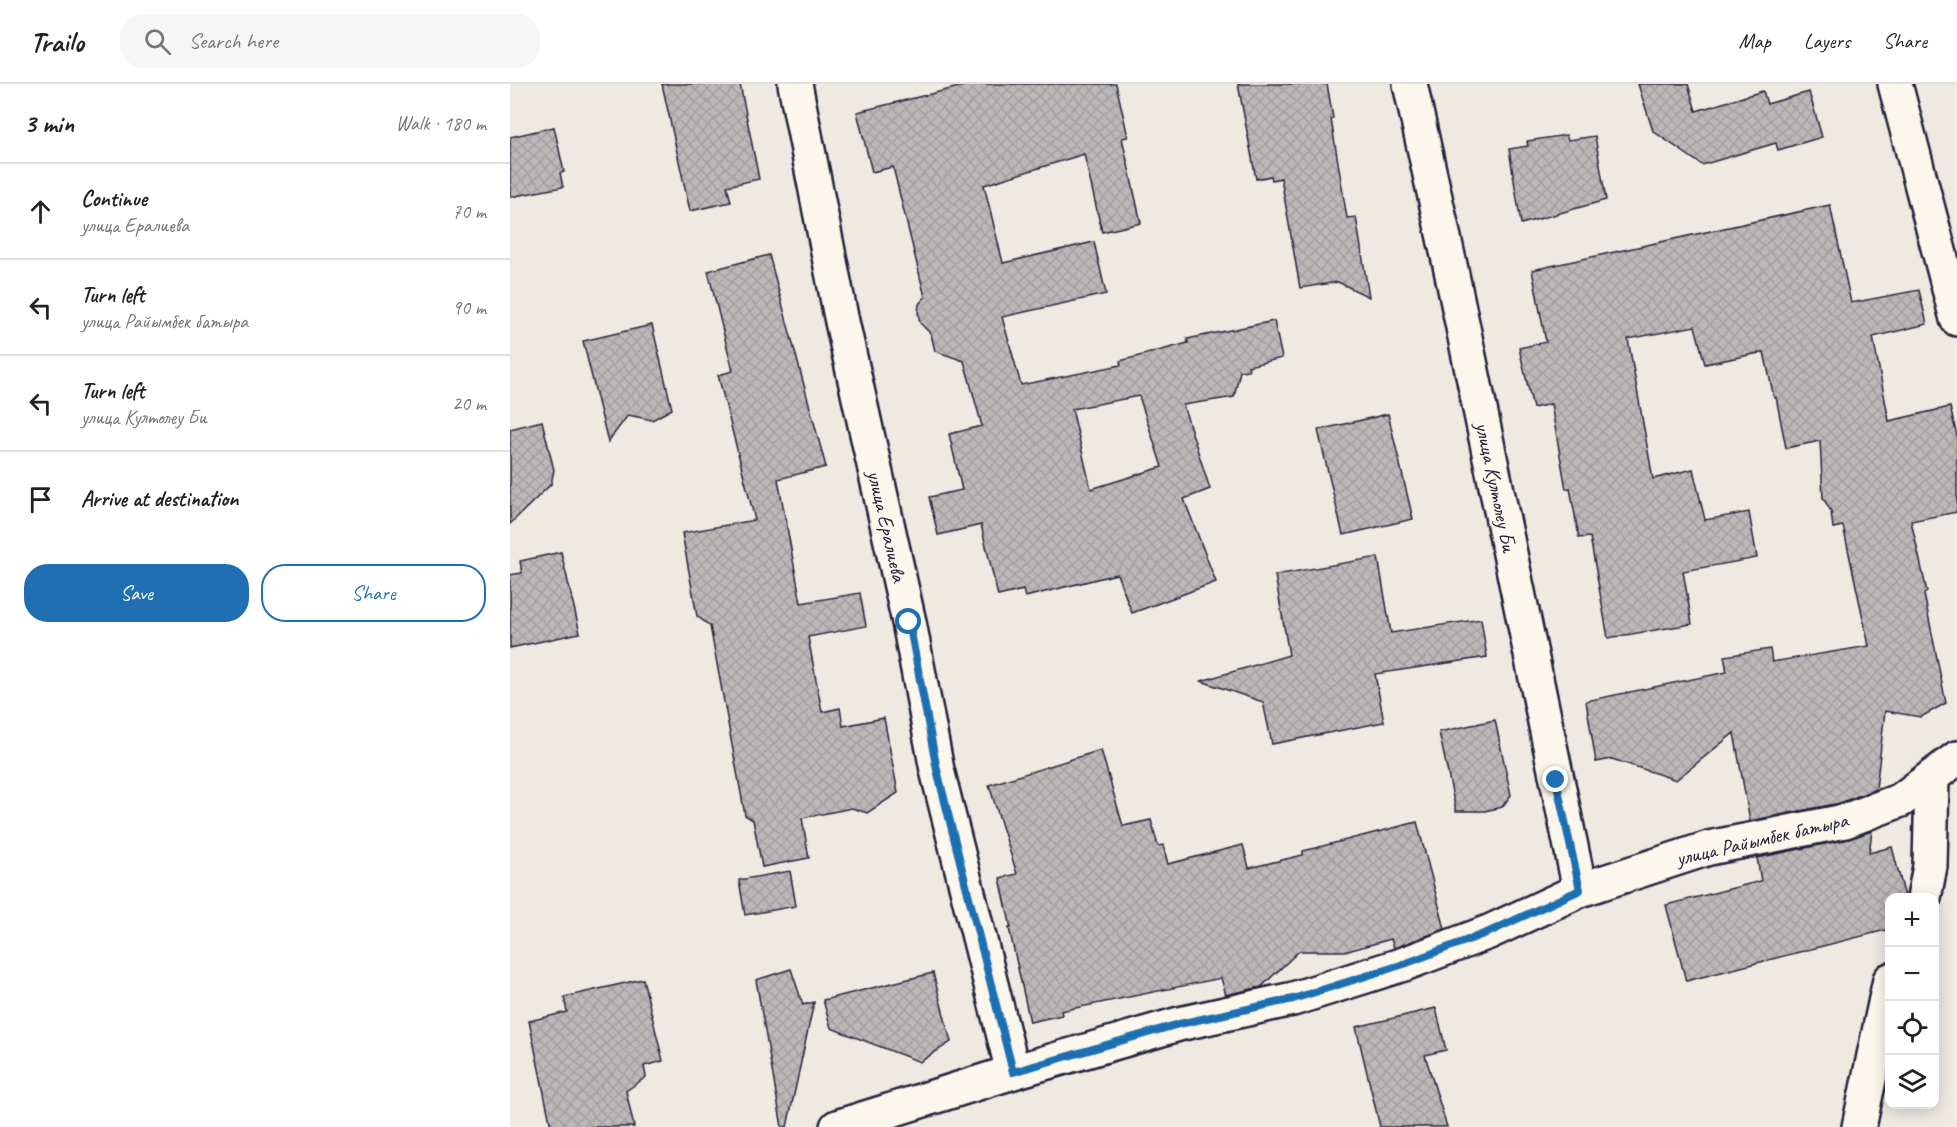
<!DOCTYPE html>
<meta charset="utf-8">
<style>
body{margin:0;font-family:Caveat,sans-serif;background:#f6f6f6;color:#222}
.controls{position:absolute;right:18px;bottom:18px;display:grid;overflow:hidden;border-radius:12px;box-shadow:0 3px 15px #0003}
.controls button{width:54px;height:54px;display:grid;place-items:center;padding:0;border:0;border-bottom:2px solid #e0e0e0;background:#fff;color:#222;font:30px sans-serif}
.stop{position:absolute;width:18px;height:18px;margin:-14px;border:4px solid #1f6fb2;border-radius:50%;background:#fff}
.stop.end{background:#1f6fb2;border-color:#fff;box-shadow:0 2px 6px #0008}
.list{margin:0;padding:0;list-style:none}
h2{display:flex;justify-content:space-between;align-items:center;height:78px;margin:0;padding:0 24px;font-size:26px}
h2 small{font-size:20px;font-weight:400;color:#767676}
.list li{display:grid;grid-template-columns:39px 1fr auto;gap:18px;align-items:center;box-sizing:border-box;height:96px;padding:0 24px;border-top:2px solid #e0e0e0}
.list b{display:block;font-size:22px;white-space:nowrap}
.list p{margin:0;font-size:20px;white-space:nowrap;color:#767676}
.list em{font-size:20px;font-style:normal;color:#767676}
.actions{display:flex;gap:12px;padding:18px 24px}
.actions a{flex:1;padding:14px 0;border:2px solid #1f6fb2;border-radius:24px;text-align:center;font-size:21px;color:#1f6fb2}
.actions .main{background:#1f6fb2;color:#fff}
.icon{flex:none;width:33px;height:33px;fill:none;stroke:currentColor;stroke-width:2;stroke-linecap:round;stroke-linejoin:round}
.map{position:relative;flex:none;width:1447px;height:1043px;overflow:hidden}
header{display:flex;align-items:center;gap:36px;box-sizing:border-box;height:84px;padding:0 30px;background:#fff;border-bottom:2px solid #e0e0e0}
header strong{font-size:28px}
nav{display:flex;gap:33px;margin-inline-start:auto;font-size:21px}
.search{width:420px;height:54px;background:#f6f6f6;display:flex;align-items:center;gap:15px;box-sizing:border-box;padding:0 21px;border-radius:24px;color:#767676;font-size:22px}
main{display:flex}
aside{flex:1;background:#fff}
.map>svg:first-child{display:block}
.building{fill:url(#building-cross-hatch);stroke:#22223b;stroke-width:1.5;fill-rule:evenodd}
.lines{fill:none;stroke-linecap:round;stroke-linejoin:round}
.minor-casing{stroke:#22223b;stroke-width:38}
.minor{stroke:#fbf7ec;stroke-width:33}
.route{stroke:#1f6fb2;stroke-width:8}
.labels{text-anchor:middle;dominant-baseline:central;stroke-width:5;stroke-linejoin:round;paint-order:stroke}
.street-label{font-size:21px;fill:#22223b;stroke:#fbf7ec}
</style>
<header>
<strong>Trailo</strong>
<div class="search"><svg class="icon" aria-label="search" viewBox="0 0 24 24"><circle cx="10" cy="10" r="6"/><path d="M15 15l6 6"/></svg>Search here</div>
<nav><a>Map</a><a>Layers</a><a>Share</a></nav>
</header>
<main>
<aside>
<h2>3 min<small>Walk · 180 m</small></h2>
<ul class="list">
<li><svg class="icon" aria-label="ahead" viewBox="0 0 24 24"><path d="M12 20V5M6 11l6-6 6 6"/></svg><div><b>Continue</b><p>улица Ералиева</p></div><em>70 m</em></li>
<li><svg class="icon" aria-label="left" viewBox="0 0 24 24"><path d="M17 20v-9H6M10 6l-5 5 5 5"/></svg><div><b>Turn left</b><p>улица Райымбек батыра</p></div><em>90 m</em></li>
<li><svg class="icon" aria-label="left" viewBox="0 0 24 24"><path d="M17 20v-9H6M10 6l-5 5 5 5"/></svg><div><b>Turn left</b><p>улица Култолеу Би</p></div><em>20 m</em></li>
<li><svg class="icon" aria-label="arrive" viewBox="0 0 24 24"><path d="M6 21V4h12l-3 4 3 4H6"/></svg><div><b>Arrive at destination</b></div></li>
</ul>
<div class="actions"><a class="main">Save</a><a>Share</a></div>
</aside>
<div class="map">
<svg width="1447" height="1043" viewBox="0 0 1447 1043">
<defs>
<pattern id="building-cross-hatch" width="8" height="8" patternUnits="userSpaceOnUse" patternTransform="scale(1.5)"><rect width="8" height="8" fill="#bcb8b8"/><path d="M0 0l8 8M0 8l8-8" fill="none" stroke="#a19e9f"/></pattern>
</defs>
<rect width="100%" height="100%" fill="#eeeae2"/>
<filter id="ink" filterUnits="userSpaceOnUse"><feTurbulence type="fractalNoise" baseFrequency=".0167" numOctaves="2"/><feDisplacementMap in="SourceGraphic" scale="12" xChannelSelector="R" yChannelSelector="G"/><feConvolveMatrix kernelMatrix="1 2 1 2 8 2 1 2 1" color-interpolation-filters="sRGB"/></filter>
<g filter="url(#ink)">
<!-- building -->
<g class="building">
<path d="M 152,0 L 230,0 L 249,95 L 217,102 L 221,118 L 180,127 Z"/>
<path d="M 461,0 L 606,0 L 618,53 L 612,54 L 631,139 L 592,148 L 574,70 L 474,101 L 493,179 L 584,158 L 596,210 L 492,233 L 511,301 L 611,281 L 610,277 L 678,259 L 677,255 L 764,237 L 772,274 L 738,282 L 739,286 L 730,287 L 724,313 L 673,321 L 700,405 L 674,415 L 706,498 L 622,529 L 607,490 L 515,513 L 513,506 L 488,512 L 471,441 L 428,451 L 419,413 L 452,406 L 439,350 L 472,342 L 454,277 L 425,267 L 421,250 L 410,239 L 408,228 L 409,220 L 415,213 L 383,83 L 362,88 L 347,28 ZM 629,312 L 652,383 L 581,405 L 562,325 Z"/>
<path d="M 728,0 L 817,0 L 823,34 L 821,35 L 837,134 L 846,133 L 859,213 L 828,198 L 790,204 L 771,94 L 762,96 L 761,92 L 746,95 Z"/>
<path d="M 1128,0 L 1178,0 L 1186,27 L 1253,7 L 1257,20 L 1299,8 L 1312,53 L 1268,66 L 1266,59 L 1192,81 L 1143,47 Z"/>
<path d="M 44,43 L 54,88 L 50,89 L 53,103 L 0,113 L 0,53 Z"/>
<path d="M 1056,51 L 1058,56 L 1085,52 L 1096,116 L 1011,140 L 999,65 L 1018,62 L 1017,57 Z"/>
<path d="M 1320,121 L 1341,219 L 1409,206 L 1417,240 L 1363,253 L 1379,337 L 1440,323 L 1447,352 L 1447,428 L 1401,437 L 1417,508 L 1414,510 L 1436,619 L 1411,633 L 1375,627 L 1366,705 L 1330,719 L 1240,737 L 1224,649 L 1166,696 L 1102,675 L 1086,678 L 1076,617 L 1217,588 L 1214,572 L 1260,565 L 1262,578 L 1359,562 L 1333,442 L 1323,444 L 1321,427 L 1313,414 L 1310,357 L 1276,364 L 1266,313 L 1264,314 L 1254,268 L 1195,280 L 1185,242 L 1118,255 L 1143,395 L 1183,385 L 1195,436 L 1239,428 L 1247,474 L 1173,487 L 1182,540 L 1098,554 L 1080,453 L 1069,454 L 1060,404 L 1056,405 L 1041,320 L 1023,324 L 1009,264 L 1036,258 L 1022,186 Z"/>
<path d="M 259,171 L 316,383 L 268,395 L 291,519 L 350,509 L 356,542 L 298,553 L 312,628 L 330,624 L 333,642 L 374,634 L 388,709 L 357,729 L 342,724 L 292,734 L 299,774 L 252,783 L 243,736 L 235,731 L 200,542 L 187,532 L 172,449 L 245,436 L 208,291 L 223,287 L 198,187 Z"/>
<path d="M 142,241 L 162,325 L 142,336 L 118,331 L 98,358 L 73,257 Z"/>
<path d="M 878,330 L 903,435 L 833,451 L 808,346 Z"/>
<path d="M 32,337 L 44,386 L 41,400 L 0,440 L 0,345 Z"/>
<path d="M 51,468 L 70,549 L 0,564 L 0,491 L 12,489 L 10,477 Z"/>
<path d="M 868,473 L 881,549 L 971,535 L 977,573 L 865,590 L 874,638 L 762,660 L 753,618 L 691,597 L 779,571 L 765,491 Z"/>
<path d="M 985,636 L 1001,711 L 992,723 L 975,727 L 946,727 L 929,648 Z"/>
<path d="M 591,666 L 613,742 L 641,736 L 648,762 L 653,761 L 658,780 L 733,761 L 739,784 L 793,771 L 793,767 L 907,738 L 935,845 L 884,864 L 881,855 L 838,867 L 789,867 L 751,903 L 716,911 L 711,894 L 551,927 L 552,931 L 520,938 L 499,844 L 501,844 L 490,794 L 507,790 L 479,701 Z"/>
<path d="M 1362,747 L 1359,769 L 1382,763 L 1395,813 L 1380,813 L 1380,845 L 1176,897 L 1156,821 L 1251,797 L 1247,774 L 1339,755 Z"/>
<path d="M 280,787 L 286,822 L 235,831 L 229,796 Z"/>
<path d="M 281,885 L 293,921 L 304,918 L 277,1043 L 272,1043 L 246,896 Z"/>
<path d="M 423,889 L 441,958 L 410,978 L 321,944 L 313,916 Z"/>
<path d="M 133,895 L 153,977 L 134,982 L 136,993 L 116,1007 L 124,1043 L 41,1043 L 19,937 L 57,928 L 54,913 Z"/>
<path d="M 926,924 L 936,966 L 915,971 L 937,1043 L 870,1043 L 846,943 Z"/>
</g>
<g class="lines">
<defs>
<g id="minor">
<path d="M 285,0 L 331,233 L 399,538 L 427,686 L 503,988"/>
<path d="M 900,0 L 940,181 L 1070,806"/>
<path d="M 1385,0 L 1447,235"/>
<path d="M 1414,814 L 1420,782 L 1422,694"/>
<path d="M 327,1043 L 503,988 L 669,940 L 783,915 L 894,880 L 979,848 L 1070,806 L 1199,764 L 1335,737 L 1391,716 L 1447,674"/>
<path d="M 1349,1043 L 1380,896"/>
</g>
</defs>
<!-- minor casing -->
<use href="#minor" class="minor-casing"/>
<!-- minor -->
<use href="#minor" class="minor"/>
</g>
</g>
<g class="lines" filter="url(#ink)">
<!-- route -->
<path class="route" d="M 399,538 L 427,686 L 503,988 L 669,940 L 783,915 L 894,880 L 979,848 L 1070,806 L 1046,696"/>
</g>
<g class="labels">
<!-- street labels -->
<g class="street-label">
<text transform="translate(986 403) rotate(78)">улица Култолеу Би</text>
<text transform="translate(377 442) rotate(77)">улица Ералиева</text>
<text transform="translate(1252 755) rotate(-13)">улица Райымбек батыра</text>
</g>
</g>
</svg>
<div class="controls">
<button>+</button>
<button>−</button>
<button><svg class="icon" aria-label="locate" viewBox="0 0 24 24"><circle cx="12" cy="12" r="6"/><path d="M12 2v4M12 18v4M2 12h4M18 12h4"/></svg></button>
<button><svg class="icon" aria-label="layers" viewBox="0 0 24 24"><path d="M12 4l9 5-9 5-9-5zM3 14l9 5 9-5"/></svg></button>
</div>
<div class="stop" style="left:399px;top:538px"></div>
<div class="stop end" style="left:1046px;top:696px"></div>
</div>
</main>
